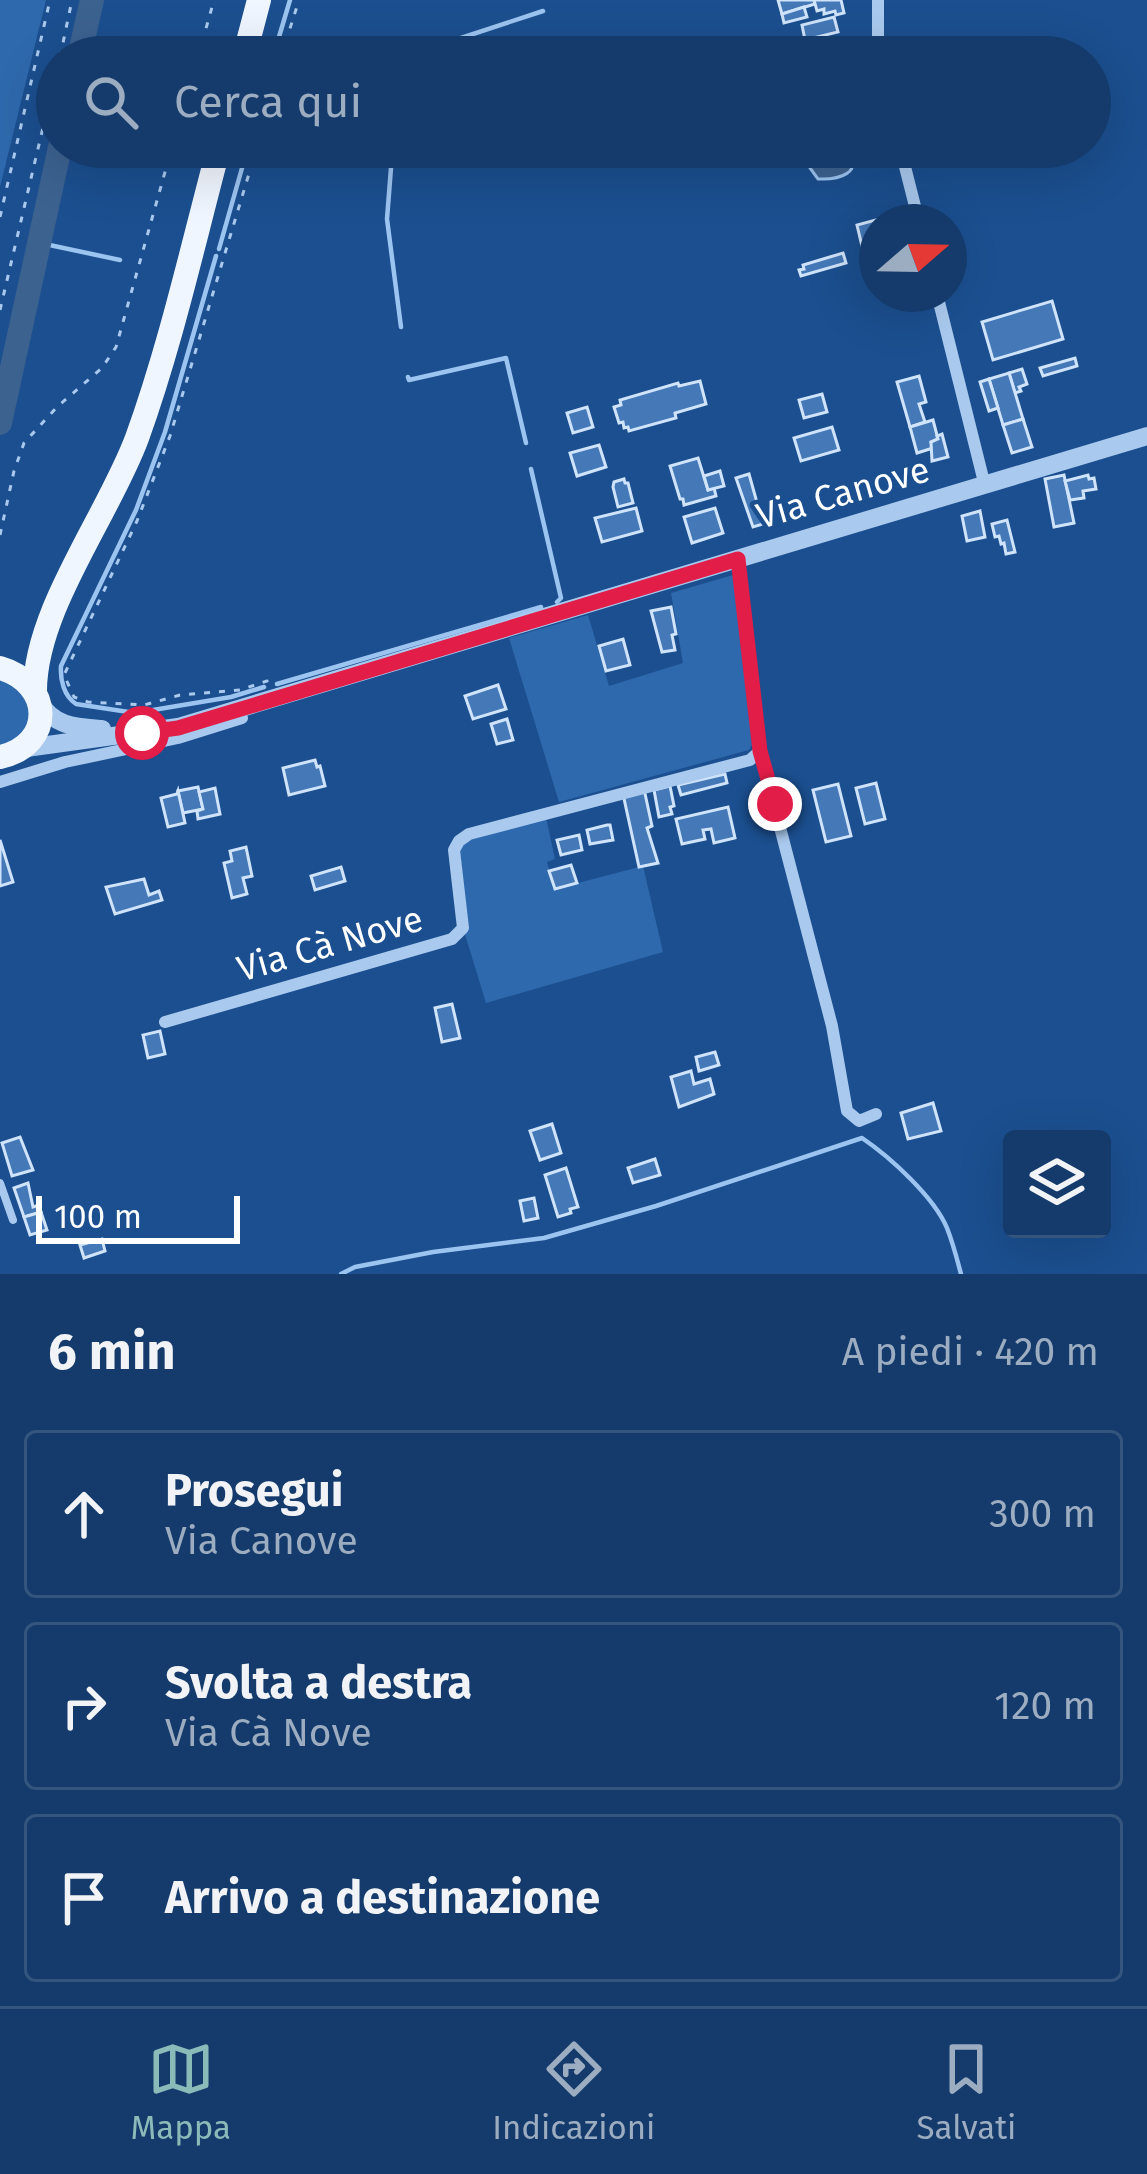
<!DOCTYPE html>
<html lang="it">
<meta charset="utf-8">
<style>
body{margin:0;font-family:"Fira Sans",sans-serif;background:#214673;color:#f1f3f6}
.controls{position:absolute;right:36px;bottom:36px;display:grid;overflow:hidden;border-radius:12px;box-shadow:0 12px 48px #0002}
.controls button{width:108px;height:108px;display:grid;place-items:center;padding:0;border:0;border-bottom:3px solid #33557e;background:#143b6b;color:#f1f3f6;font:60px sans-serif}
.compass{position:absolute;left:859px;top:204px;width:108px;height:108px;border-radius:50%;background:#143b6b;box-shadow:0 12px 48px #0002;rotate:70deg}
.scale{position:absolute;left:36px;bottom:30px;width:204px;box-sizing:border-box;padding-left:12px;border:6px solid #fff;border-top:0;font-size:33px;line-height:42px;white-space:nowrap;color:#fff;-webkit-text-stroke:9px #1b4f8f;paint-order:stroke}
.stop{position:absolute;width:36px;height:36px;margin:-27px;border:9px solid #e11d48;border-radius:50%;background:#fff}
.stop.end{background:#e11d48;border-color:#fff;box-shadow:0 3px 12px #0008}
.list{margin:0;padding:0;list-style:none}
h2{display:flex;justify-content:space-between;align-items:center;height:156px;margin:0;padding:0 48px;font-size:51px}
h2 small{font-size:39px;font-weight:400;color:#9dadc1}
.list li{display:grid;grid-template-columns:78px 1fr auto;gap:36px;align-items:center;box-sizing:border-box;height:168px;margin:0 24px 24px;padding:0 24px;border:3px solid #33557e;border-radius:12px}
.list b{display:block;font-size:45px;white-space:nowrap}
.list p{margin:0;font-size:39px;white-space:nowrap;color:#9dadc1}
.list em{font-size:39px;font-style:normal;color:#9dadc1}
.icon{flex:none;width:66px;height:66px;fill:none;stroke:currentColor;stroke-width:2;stroke-linecap:round;stroke-linejoin:round}
.map{position:relative;flex:none;width:1147px;height:1274px;overflow:hidden}
.search{position:absolute;background:#143b6b;box-shadow:0 12px 48px #0002;left:36px;right:36px;top:36px;height:132px;display:flex;align-items:center;gap:30px;box-sizing:border-box;padding:0 42px;border-radius:66px;color:#9dadc1;font-size:45px}
.sheet{height:732px;background:#143b6b}
nav{display:flex;justify-content:space-around;align-items:center;box-sizing:border-box;height:168px;border-top:3px solid #33557e;background:#143b6b;font-size:33px;color:#9dadc1}
nav a{display:grid;justify-items:center;gap:6px}
nav .on{color:#8bbbb9}
.map>svg:first-child{display:block}
.green{fill:#2e69ad}
.water{fill:#3c6290;stroke:#9cc4f0;stroke-width:3}
.lines{fill:none;stroke-linecap:round;stroke-linejoin:round}
.stream{stroke:#9cc4f0;stroke-width:4.5}
.river{stroke:#3c6290;stroke-width:24}
.building{fill:#4478b7;stroke:#cfe3fa;stroke-width:3}
.path{stroke:#a9c9ee;stroke-width:3;stroke-dasharray:6 9;stroke-linecap:butt}
.service{stroke:#a9c9ee;stroke-width:8}
.minor{stroke:#a9c9ee;stroke-width:12}
.tertiary{stroke:#a9c9ee;stroke-width:18}
.primary{stroke:#f0f6ff;stroke-width:24}
.route{stroke:#e11d48;stroke-width:15}
.labels{text-anchor:middle;dominant-baseline:central;stroke-width:9;stroke-linejoin:round;paint-order:stroke}
.street-label{font-size:36px;fill:#fff;stroke:#1b4f8f}
</style>
<div class="map">
<svg width="1147" height="1274" viewBox="0 0 1147 1274">
<rect width="100%" height="100%" fill="#1b4f8f"/>
<!-- green -->
<g class="green">
<path d="M 0,0 L 46,0 L 0,187 Z"/>
<path d="M 733,575 L 752,745 L 749,750 L 559,802 L 509,638 L 588,615 L 609,686 L 683,663 L 671,593 Z"/>
<path d="M 0,680 C 18,687 40,706 25,729 C 20,737 8,743 0,748 Z"/>
<path d="M 545,813 L 555,859 L 547,862 L 555,889 L 643,866 L 663,952 L 486,1003 L 463,928 L 459,841 Z"/>
</g>
<!-- water -->
<path class="water" d="M 846,149 C 866,173 838,180 818,179 L 810,168 L 810,158 L 813,155 Z"/>
<g class="lines">
<!-- stream -->
<g class="stream">
<path d="M 273,57 L 290,0"/>
<path d="M 403,57 L 543,11"/>
<path d="M 386,147 L 391,168 L 387,219 L 401,327"/>
<path d="M 40,243 L 120,260"/>
<path d="M 219,249 L 248,147"/>
<path d="M 216,256 L 165,432 L 136,510 L 61,666 C 60,680 64,696 76,704 L 135,713 L 231,697 L 264,687"/>
<path d="M 408,377 L 409,380 L 506,358 L 526,443"/>
<path d="M 531,469 L 561,598 L 557,602"/>
<path d="M 277,684 L 541,607"/>
<path d="M 341,1274 L 355,1267 L 433,1252 L 544,1238 L 656,1206 L 862,1138 C 890,1157 934,1197 947,1228 C 953,1243 957,1259 961,1274"/>
</g>
<!-- river -->
<g class="river">
<path d="M 79,57 L 92,0"/>
<path d="M 0,423 L 60,147"/>
</g>
</g>
<!-- building -->
<g class="building">
<path d="M 778,0 L 814,0 L 815,4 L 782,14 Z"/>
<path d="M 814,0 L 841,0 L 844,13 L 836,15 L 835,11 L 824,14 L 824,9 L 817,11 Z"/>
<path d="M 804,7 L 807,17 L 784,23 L 782,14 Z"/>
<path d="M 834,17 L 838,32 L 805,40 L 802,25 Z"/>
<path d="M 883,218 L 884,222 L 877,222 L 877,274 L 869,276 L 857,225 Z"/>
<path d="M 843,253 L 846,263 L 801,276 L 799,270 L 804,269 L 803,265 Z"/>
<path d="M 1052,301 L 1063,339 L 993,360 L 982,322 Z"/>
<path d="M 1075,358 L 1077,366 L 1043,376 L 1040,368 Z"/>
<path d="M 1022,369 L 1027,384 L 1019,387 L 1021,391 L 1015,393 L 1009,373 Z"/>
<path d="M 1009,373 L 1023,419 L 1003,425 L 989,379 Z"/>
<path d="M 919,376 L 926,402 L 919,404 L 925,422 L 910,427 L 897,382 Z"/>
<path d="M 989,379 L 998,408 L 989,411 L 980,382 Z"/>
<path d="M 700,381 L 706,404 L 675,413 L 676,418 L 629,431 L 628,427 L 624,428 L 623,422 L 619,423 L 614,407 L 621,405 L 620,400 L 678,383 L 679,386 Z"/>
<path d="M 822,394 L 827,412 L 804,418 L 799,400 Z"/>
<path d="M 587,407 L 593,427 L 573,433 L 567,413 Z"/>
<path d="M 1023,419 L 1032,447 L 1012,453 L 1003,425 Z"/>
<path d="M 933,420 L 938,439 L 931,442 L 933,448 L 917,453 L 910,427 Z"/>
<path d="M 832,427 L 839,450 L 801,461 L 794,438 Z"/>
<path d="M 942,434 L 948,457 L 932,461 L 931,442 L 938,439 L 937,436 Z"/>
<path d="M 599,445 L 606,467 L 577,476 L 570,453 Z"/>
<path d="M 698,458 L 708,490 L 714,488 L 716,496 L 684,505 L 683,499 L 680,499 L 670,466 Z"/>
<path d="M 720,471 L 724,486 L 708,490 L 704,476 Z"/>
<path d="M 749,474 L 763,524 L 753,527 L 736,478 Z"/>
<path d="M 1064,475 L 1074,523 L 1054,527 L 1045,479 Z"/>
<path d="M 1088,475 L 1089,479 L 1094,478 L 1096,489 L 1083,491 L 1084,498 L 1070,500 L 1065,481 Z"/>
<path d="M 624,479 L 625,483 L 628,483 L 633,503 L 618,507 L 613,487 L 614,482 Z"/>
<path d="M 636,508 L 642,531 L 602,542 L 595,518 Z"/>
<path d="M 715,508 L 723,533 L 692,543 L 684,517 Z"/>
<path d="M 980,511 L 985,537 L 967,541 L 962,516 Z"/>
<path d="M 1007,520 L 1015,552 L 1006,554 L 1004,543 L 1001,544 L 999,536 L 995,537 L 992,524 Z"/>
<path d="M 671,607 L 676,634 L 672,635 L 675,650 L 662,652 L 651,611 Z"/>
<path d="M 623,639 L 630,665 L 606,671 L 599,646 Z"/>
<path d="M 498,685 L 506,709 L 473,719 L 465,696 Z"/>
<path d="M 507,719 L 513,740 L 497,744 L 491,724 Z"/>
<path d="M 315,760 L 317,767 L 320,766 L 325,786 L 289,795 L 283,768 Z"/>
<path d="M 725,774 L 727,783 L 681,795 L 678,785 Z"/>
<path d="M 876,783 L 885,819 L 865,824 L 856,788 Z"/>
<path d="M 838,784 L 851,836 L 826,842 L 813,790 Z"/>
<path d="M 670,786 L 674,806 L 670,807 L 672,814 L 659,817 L 654,790 Z"/>
<path d="M 198,787 L 203,809 L 183,813 L 178,791 Z"/>
<path d="M 215,788 L 220,814 L 198,819 L 197,811 L 203,809 L 199,792 Z"/>
<path d="M 644,789 L 652,826 L 647,828 L 658,863 L 639,867 L 623,794 Z"/>
<path d="M 178,791 L 185,823 L 168,827 L 161,798 L 177,794 Z"/>
<path d="M 728,807 L 735,838 L 714,843 L 711,829 L 703,830 L 705,839 L 682,844 L 676,819 Z"/>
<path d="M 607,825 L 610,825 L 613,840 L 590,844 L 587,830 Z"/>
<path d="M 579,835 L 582,850 L 561,855 L 557,840 Z"/>
<path d="M 0,840 L 13,882 L 0,886 Z"/>
<path d="M 246,847 L 252,876 L 243,878 L 247,894 L 232,898 L 224,863 L 232,861 L 230,851 Z"/>
<path d="M 571,865 L 577,883 L 555,889 L 549,871 Z"/>
<path d="M 341,867 L 345,881 L 315,890 L 311,876 Z"/>
<path d="M 144,879 L 149,895 L 159,891 L 162,900 L 115,914 L 106,887 Z"/>
<path d="M 452,1004 L 460,1038 L 442,1042 L 435,1008 Z"/>
<path d="M 160,1031 L 165,1054 L 148,1058 L 143,1035 Z"/>
<path d="M 715,1052 L 719,1065 L 699,1071 L 696,1057 Z"/>
<path d="M 691,1071 L 694,1084 L 710,1079 L 714,1094 L 679,1107 L 671,1077 Z"/>
<path d="M 933,1103 L 941,1131 L 908,1139 L 901,1113 Z"/>
<path d="M 552,1124 L 561,1153 L 540,1160 L 530,1131 Z"/>
<path d="M 20,1137 L 33,1170 L 12,1176 L 2,1143 Z"/>
<path d="M 655,1159 L 660,1175 L 633,1183 L 628,1168 Z"/>
<path d="M 566,1168 L 578,1207 L 570,1209 L 571,1213 L 558,1217 L 545,1175 Z"/>
<path d="M 28,1183 L 33,1207 L 39,1205 L 41,1212 L 24,1217 L 14,1188 Z"/>
<path d="M 534,1198 L 538,1218 L 524,1221 L 520,1201 Z"/>
<path d="M 41,1212 L 47,1230 L 30,1235 L 24,1217 Z"/>
<path d="M 102,1239 L 105,1251 L 84,1258 L 80,1245 Z"/>
</g>
<g class="lines">
<!-- path -->
<g class="path">
<path d="M 60,57 L 72,0"/>
<path d="M 198,57 L 214,0"/>
<path d="M 281,57 L 299,0"/>
<path d="M 257,147 L 170,436 L 137,521 L 64,675 L 74,697 L 88,702 L 144,705 L 180,695 L 240,690 L 267,681 L 268,686"/>
<path d="M 0,217 L 50,0"/>
<path d="M 0,310 L 57,68"/>
<path d="M 0,535 L 14,471 L 24,443 L 57,407 L 102,368 L 116,347 L 172,147"/>
</g>
<!-- service -->
<path class="service" d="M 0,1183 L 13,1220"/>
<!-- minor -->
<g class="minor">
<path d="M 878,57 L 878,0"/>
<path d="M 900,147 L 919,222"/>
<path d="M 937,294 L 985,486"/>
<path d="M 738,559 L 760,751 L 832,1026 L 847,1111 L 859,1121 L 876,1114"/>
<path d="M 0,782 L 65,762 L 178,738 L 242,718"/>
<path d="M 165,1022 L 452,939 L 463,928 L 454,850 L 459,841 L 469,834 L 750,760 L 760,751"/>
</g>
<!-- tertiary -->
<g class="tertiary">
<path d="M 39,702 C 55,727 75,727 102,729"/>
<path d="M 26,748 L 178,727 L 1147,436"/>
</g>
<!-- primary -->
<g class="primary">
<path d="M 244,57 L 259,0"/>
<path d="M 0,668 C 53,683 55,745 0,757"/>
<path d="M 35,691 C 35,610 108,516 137,438 C 171,344 193,244 219,147"/>
</g>
</g>
<g class="lines">
<!-- route -->
<path class="route" d="M 142,733 L 178,728 L 738,559 L 760,751 L 775,804"/>
</g>
<g class="labels">
<!-- street labels -->
<g class="street-label">
<text transform="translate(843 493) rotate(-16)">Via Canove</text>
<text transform="translate(330 944) rotate(-16)">Via Cà Nove</text>
</g>
</g>
</svg>
<div class="controls">
<button><svg class="icon" aria-label="layers" viewBox="0 0 24 24"><path d="M12 4l9 5-9 5-9-5zM3 14l9 5 9-5"/></svg></button>
</div>
<svg class="compass" viewBox="-18 -18 36 36"><path d="M0-13l5 13h-10z" fill="#e53935"/><path d="M0 13l5-13h-10z" fill="#9dadc1"/></svg>
<div class="scale">100 m</div>
<div class="stop" style="left:142px;top:733px"></div>
<div class="stop end" style="left:775px;top:804px"></div>
<div class="search"><svg class="icon" aria-label="search" viewBox="0 0 24 24"><circle cx="10" cy="10" r="6"/><path d="M15 15l6 6"/></svg>Cerca qui</div>
</div>
<section class="sheet">
<h2>6 min<small>A piedi · 420 m</small></h2>
<ul class="list">
<li><svg class="icon" aria-label="ahead" viewBox="0 0 24 24"><path d="M12 20V5M6 11l6-6 6 6"/></svg><div><b>Prosegui</b><p>Via Canove</p></div><em>300 m</em></li>
<li><svg class="icon" aria-label="right" viewBox="0 0 24 24"><path d="M7 20v-9h11M14 6l5 5-5 5"/></svg><div><b>Svolta a destra</b><p>Via Cà Nove</p></div><em>120 m</em></li>
<li><svg class="icon" aria-label="arrive" viewBox="0 0 24 24"><path d="M6 21V4h12l-3 4 3 4H6"/></svg><div><b>Arrivo a destinazione</b></div></li>
</ul>
</section>
<nav>
<a class="on"><svg class="icon" aria-label="map" viewBox="0 0 24 24"><path d="M3 6l6-2 6 2 6-2v14l-6 2-6-2-6 2zM9 4v14M15 6v14"/></svg>Mappa</a>
<a><svg class="icon" aria-label="directions" viewBox="0 0 24 24"><path d="M12 3l9 9-9 9-9-9zM9 14v-3h6M13 9l2 2-2 2"/></svg>Indicazioni</a>
<a><svg class="icon" aria-label="saved" viewBox="0 0 24 24"><path d="M7 4h10v16l-5-4-5 4z"/></svg>Salvati</a>
</nav>
